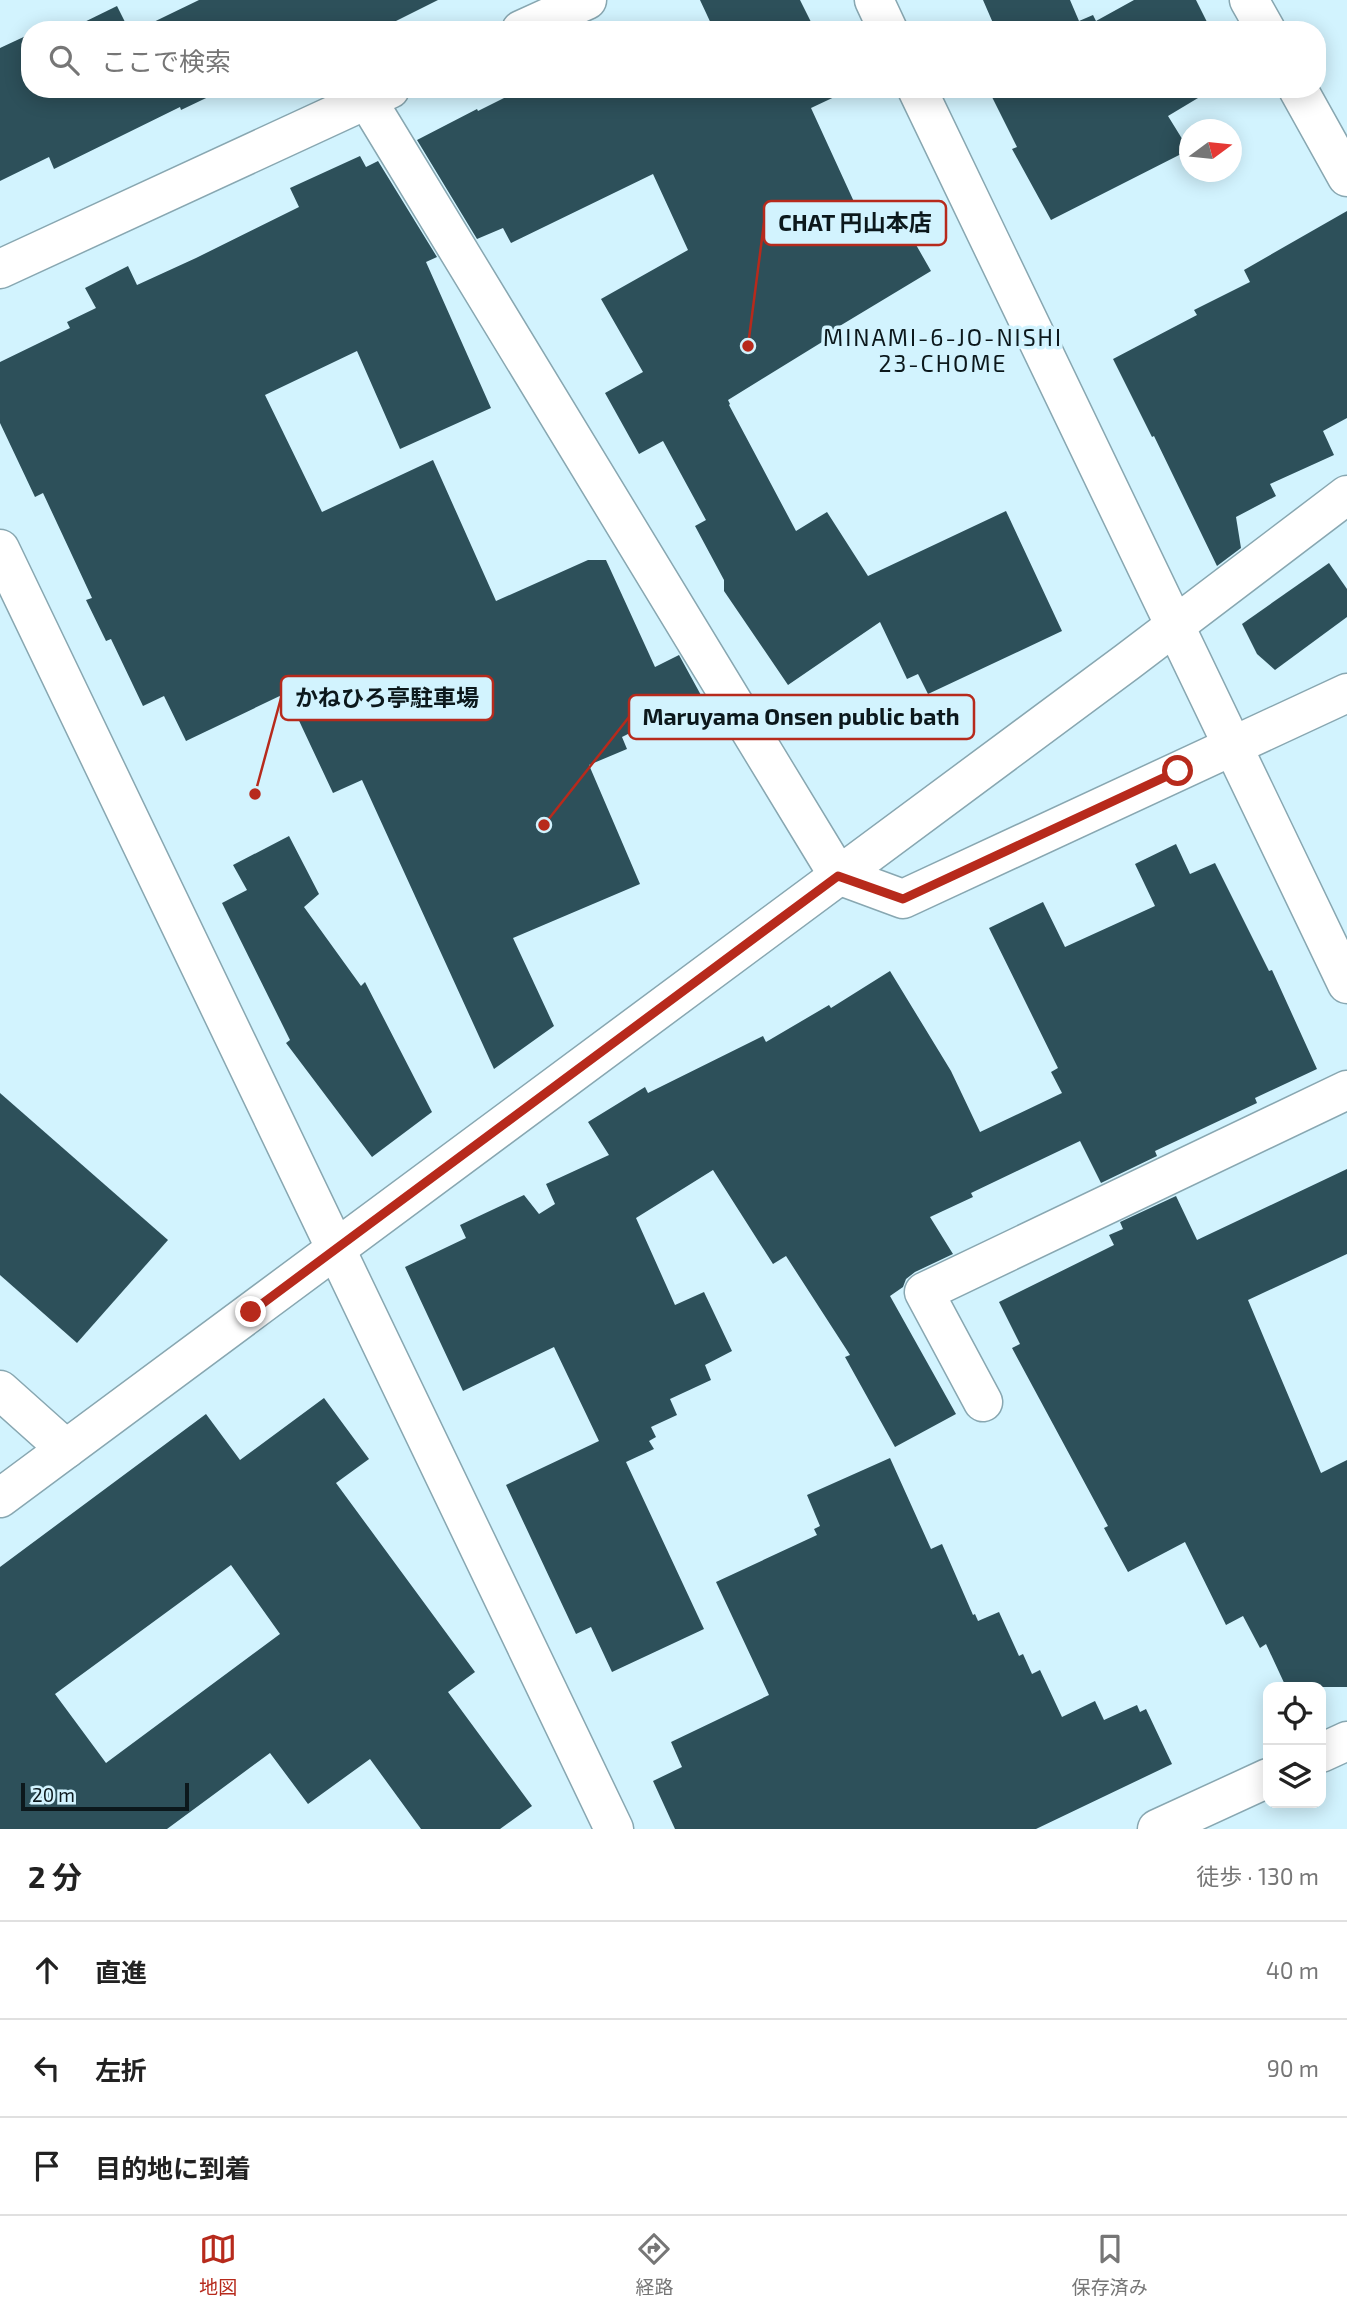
<!DOCTYPE html>
<html lang="ja">
<meta charset="utf-8">
<style>
body{margin:0;font-family:"Exo 2","Noto Sans JP",sans-serif;background:#f6f6f6;color:#222}
.controls{position:absolute;right:21px;bottom:21px;display:grid;overflow:hidden;border-radius:14px;box-shadow:0 4px 18px #0003}
.controls button{width:63px;height:63px;display:grid;place-items:center;padding:0;border:0;border-bottom:2px solid #e0e0e0;background:#fff;color:#222;font:35px sans-serif}
.compass{position:absolute;left:1179px;top:119px;width:63px;height:63px;border-radius:50%;background:#fff;box-shadow:0 4px 18px #0003;rotate:75deg}
.scale{position:absolute;left:21px;bottom:18px;width:168px;box-sizing:border-box;padding-left:7px;border:4px solid #0c181c;border-top:0;font-size:19px;line-height:24px;white-space:nowrap;color:#0c181c;-webkit-text-stroke:5px #d2f3fe;paint-order:stroke}
.stop{position:absolute;width:21px;height:21px;margin:-16px;border:5px solid #b72a1c;border-radius:50%;background:#fff}
.stop.end{background:#b72a1c;border-color:#fff;box-shadow:0 2px 7px #0008}
.list{margin:0;padding:0;list-style:none}
h2{display:flex;justify-content:space-between;align-items:center;height:91px;margin:0;padding:0 28px;font-size:30px}
h2 small{font-size:23px;font-weight:400;color:#767676}
.list li{display:grid;grid-template-columns:46px 1fr auto;gap:21px;align-items:center;box-sizing:border-box;height:98px;padding:0 28px;border-top:2px solid #e0e0e0}
.list b{display:block;font-size:26px;white-space:nowrap}
.list em{font-size:23px;font-style:normal;color:#767676}
.icon{flex:none;width:38px;height:38px;fill:none;stroke:currentColor;stroke-width:2;stroke-linecap:round;stroke-linejoin:round}
.map{position:relative;flex:none;width:1347px;height:1829px;overflow:hidden}
.search{position:absolute;background:#fff;box-shadow:0 4px 18px #0003;left:21px;right:21px;top:21px;height:77px;display:flex;align-items:center;gap:18px;box-sizing:border-box;padding:0 24px;border-radius:28px;color:#767676;font-size:26px}
.sheet{height:385px;background:#fff}
nav{display:flex;justify-content:space-around;align-items:center;box-sizing:border-box;height:98px;border-top:2px solid #e0e0e0;background:#fff;font-size:19px;color:#767676}
nav a{display:grid;justify-items:center;gap:4px}
nav .on{color:#b72a1c}
.map>svg:first-child{display:block}
.building{fill:#2d505a;fill-rule:evenodd}
.lines{fill:none;stroke-linecap:round;stroke-linejoin:round}
.minor-casing{stroke:#88a7b1;stroke-width:41}
.tertiary-casing{stroke:#88a7b1;stroke-width:41}
.minor{stroke:#fff;stroke-width:38}
.tertiary{stroke:#fff;stroke-width:38}
.route{stroke:#b72a1c;stroke-width:9}
.labels{text-anchor:middle;dominant-baseline:central;stroke-width:7;stroke-linejoin:round;paint-order:stroke}
.neighbourhood-label{font-size:23px;letter-spacing:2px;fill:#0c181c;stroke:#d2f3fe}
.leader{fill:none;stroke:#b72a1c;stroke-width:2.5}
.callout-dot{fill:#b72a1c;stroke:#d2f3fe;stroke-width:2.5}
.callout{fill:#d2f3fe;stroke:#b72a1c;stroke-width:2.5}
.callout-label{font-size:23px;text-anchor:middle;font-weight:bold;fill:#0c181c}
</style>
<div class="map">
<svg width="1347" height="1829" viewBox="0 0 1347 1829">
<rect width="100%" height="100%" fill="#d2f3fe"/>
<!-- building -->
<g class="building">
<path d="M 199,0 L 438,0 L 378,30 L 137,30 Z"/>
<path d="M 700,0 L 800,0 L 815,30 L 714,30 Z"/>
<path d="M 983,0 L 1070,0 L 1079,21 L 1093,15 L 1096,21 L 1134,0 L 1196,0 L 1211,30 L 996,30 Z"/>
<path d="M 117,6 L 129,30 L 68,30 Z"/>
<path d="M 30,34 L 30,89 L 225,89 L 181,110 L 180,107 L 54,169 L 49,157 L 0,181 L 0,48 Z"/>
<path d="M 522,89 L 843,89 L 845,92 L 811,108 L 872,241 L 903,222 L 931,271 L 838,327 L 840,331 L 728,400 L 730,404 L 729,405 L 796,531 L 827,512 L 868,576 L 1006,511 L 1062,631 L 928,694 L 918,674 L 907,679 L 880,622 L 788,685 L 724,591 L 724,580 L 695,526 L 706,520 L 663,441 L 639,454 L 605,393 L 643,372 L 601,299 L 688,250 L 653,174 L 511,243 L 503,228 L 477,239 L 417,140 L 477,109 L 478,111 Z"/>
<path d="M 988,89 L 1213,89 L 1168,116 L 1189,150 L 1051,220 L 1012,149 L 1017,147 Z"/>
<path d="M 360,156 L 366,167 L 378,161 L 437,257 L 426,262 L 491,408 L 400,449 L 357,351 L 265,395 L 322,512 L 433,460 L 496,601 L 588,560 L 606,560 L 655,667 L 679,655 L 702,697 L 622,737 L 627,749 L 589,765 L 640,884 L 513,938 L 554,1026 L 494,1069 L 362,780 L 333,793 L 286,693 L 186,741 L 164,696 L 143,706 L 111,639 L 106,641 L 86,600 L 92,598 L 43,493 L 35,497 L 0,423 L 0,362 L 70,328 L 67,322 L 96,308 L 85,288 L 128,266 L 137,285 L 196,258 L 299,207 L 290,188 Z"/>
<path d="M 1347,211 L 1347,418 L 1323,431 L 1334,455 L 1270,484 L 1276,496 L 1236,517 L 1241,548 L 1217,566 L 1154,436 L 1152,437 L 1113,359 L 1197,315 L 1194,310 L 1250,282 L 1244,270 Z"/>
<path d="M 1329,563 L 1347,589 L 1347,617 L 1275,670 L 1257,654 L 1242,624 Z"/>
<path d="M 289,836 L 319,894 L 304,907 L 361,986 L 365,982 L 432,1112 L 372,1157 L 286,1043 L 290,1040 L 222,903 L 247,890 L 233,865 Z"/>
<path d="M 1176,844 L 1190,874 L 1215,863 L 1269,971 L 1272,970 L 1317,1069 L 1255,1098 L 1257,1103 L 1155,1151 L 1157,1156 L 1101,1183 L 1080,1141 L 971,1193 L 973,1197 L 930,1217 L 953,1254 L 915,1272 L 906,1279 L 903,1287 L 890,1296 L 956,1414 L 895,1447 L 845,1357 L 850,1355 L 786,1256 L 773,1264 L 713,1170 L 636,1218 L 675,1305 L 704,1292 L 732,1351 L 705,1365 L 711,1380 L 670,1399 L 677,1415 L 651,1427 L 656,1437 L 649,1441 L 654,1449 L 626,1462 L 704,1629 L 612,1672 L 591,1627 L 576,1634 L 506,1485 L 599,1441 L 554,1347 L 463,1391 L 405,1267 L 466,1238 L 460,1225 L 524,1195 L 539,1214 L 555,1204 L 546,1184 L 609,1155 L 588,1122 L 645,1087 L 648,1093 L 763,1036 L 766,1042 L 829,1005 L 831,1008 L 890,971 L 951,1071 L 980,1132 L 1062,1093 L 1051,1072 L 1058,1068 L 989,928 L 1043,902 L 1065,947 L 1155,906 L 1135,864 Z"/>
<path d="M 0,1093 L 168,1240 L 77,1343 L 0,1275 Z"/>
<path d="M 1347,1169 L 1347,1254 L 1248,1300 L 1321,1473 L 1347,1460 L 1347,1687 L 1286,1687 L 1266,1644 L 1260,1648 L 1243,1616 L 1226,1625 L 1185,1542 L 1128,1572 L 1104,1528 L 1108,1526 L 1012,1348 L 1020,1344 L 999,1302 L 1114,1245 L 1109,1235 L 1123,1229 L 1120,1222 L 1176,1196 L 1197,1240 Z"/>
<path d="M 324,1398 L 369,1459 L 336,1483 L 475,1672 L 448,1692 L 532,1806 L 500,1829 L 421,1829 L 370,1759 L 308,1804 L 270,1753 L 167,1829 L 0,1829 L 0,1567 L 206,1414 L 240,1460 ZM 231,1565 L 280,1634 L 106,1763 L 55,1694 Z"/>
<path d="M 890,1458 L 931,1549 L 942,1544 L 973,1615 L 975,1614 L 978,1621 L 999,1612 L 1019,1656 L 1023,1654 L 1032,1674 L 1040,1670 L 1062,1717 L 1095,1701 L 1104,1720 L 1137,1705 L 1140,1712 L 1146,1709 L 1172,1764 L 1036,1829 L 675,1829 L 653,1781 L 682,1767 L 671,1742 L 769,1695 L 716,1582 L 817,1535 L 814,1529 L 820,1526 L 807,1495 Z"/>
</g>
<g class="lines">
<defs>
<g id="minor">
<path d="M 1249,0 L 1266,30"/>
<path d="M 521,30 L 587,0"/>
<path d="M 1298,89 L 1347,177"/>
<path d="M 367,100 L 838,875 L 903,899 L 1347,693"/>
<path d="M 0,269 L 390,89"/>
<path d="M 0,549 L 614,1829"/>
<path d="M 0,1390 L 66,1449"/>
<path d="M 983,1402 L 924,1292 L 1347,1090"/>
<path d="M 0,1498 L 1127,662 L 1347,495"/>
<path d="M 1321,1753 L 1347,1741"/>
<path d="M 1157,1829 L 1268,1778"/>
</g>
<g id="tertiary">
<path d="M 874,0 L 888,30"/>
<path d="M 917,89 L 1347,984"/>
</g>
</defs>
<!-- minor casing -->
<use href="#minor" class="minor-casing"/>
<!-- tertiary casing -->
<use href="#tertiary" class="tertiary-casing"/>
<!-- minor -->
<use href="#minor" class="minor"/>
<!-- tertiary -->
<use href="#tertiary" class="tertiary"/>
</g>
<g class="lines">
<!-- route -->
<path class="route" d="M 251,1312 L 838,876 L 903,899 L 1178,771"/>
</g>
<g class="labels">
<!-- neighbourhood labels -->
<g class="neighbourhood-label">
<text x="943" y="337">MINAMI-6-JO-NISHI<tspan x="943" dy="26">23-CHOME</tspan></text>
</g>
</g>
<!-- callouts -->
<path class="leader" d="M748 346L764 223M255 794L281 698M544 825L629 717"/>
<g class="callout-dot">
<circle cx="748" cy="346" r="7"/>
<circle cx="255" cy="794" r="7"/>
<circle cx="544" cy="825" r="7"/>
</g>
<g class="callout">
<rect x="764" y="201" width="182" height="44" rx="7"/>
<rect x="281" y="676" width="212" height="44" rx="7"/>
<rect x="629" y="695" width="345" height="44" rx="7"/>
</g>
<g class="callout-label">
<text x="855" y="231">CHAT 円山本店</text>
<text x="387" y="706">かねひろ亭駐車場</text>
<text x="801" y="725">Maruyama Onsen public bath</text>
</g>
</svg>
<div class="controls">
<button><svg class="icon" aria-label="locate" viewBox="0 0 24 24"><circle cx="12" cy="12" r="6"/><path d="M12 2v4M12 18v4M2 12h4M18 12h4"/></svg></button>
<button><svg class="icon" aria-label="layers" viewBox="0 0 24 24"><path d="M12 4l9 5-9 5-9-5zM3 14l9 5 9-5"/></svg></button>
</div>
<svg class="compass" viewBox="-18 -18 36 36"><path d="M0-13l5 13h-10z" fill="#e53935"/><path d="M0 13l5-13h-10z" fill="#767676"/></svg>
<div class="scale">20 m</div>
<div class="stop" style="left:1178px;top:771px"></div>
<div class="stop end" style="left:251px;top:1312px"></div>
<div class="search"><svg class="icon" aria-label="search" viewBox="0 0 24 24"><circle cx="10" cy="10" r="6"/><path d="M15 15l6 6"/></svg>ここで検索</div>
</div>
<section class="sheet">
<h2>2 分<small>徒歩 · 130 m</small></h2>
<ul class="list">
<li><svg class="icon" aria-label="ahead" viewBox="0 0 24 24"><path d="M12 20V5M6 11l6-6 6 6"/></svg><div><b>直進</b></div><em>40 m</em></li>
<li><svg class="icon" aria-label="left" viewBox="0 0 24 24"><path d="M17 20v-9H6M10 6l-5 5 5 5"/></svg><div><b>左折</b></div><em>90 m</em></li>
<li><svg class="icon" aria-label="arrive" viewBox="0 0 24 24"><path d="M6 21V4h12l-3 4 3 4H6"/></svg><div><b>目的地に到着</b></div></li>
</ul>
</section>
<nav>
<a class="on"><svg class="icon" aria-label="map" viewBox="0 0 24 24"><path d="M3 6l6-2 6 2 6-2v14l-6 2-6-2-6 2zM9 4v14M15 6v14"/></svg>地図</a>
<a><svg class="icon" aria-label="directions" viewBox="0 0 24 24"><path d="M12 3l9 9-9 9-9-9zM9 14v-3h6M13 9l2 2-2 2"/></svg>経路</a>
<a><svg class="icon" aria-label="saved" viewBox="0 0 24 24"><path d="M7 4h10v16l-5-4-5 4z"/></svg>保存済み</a>
</nav>
